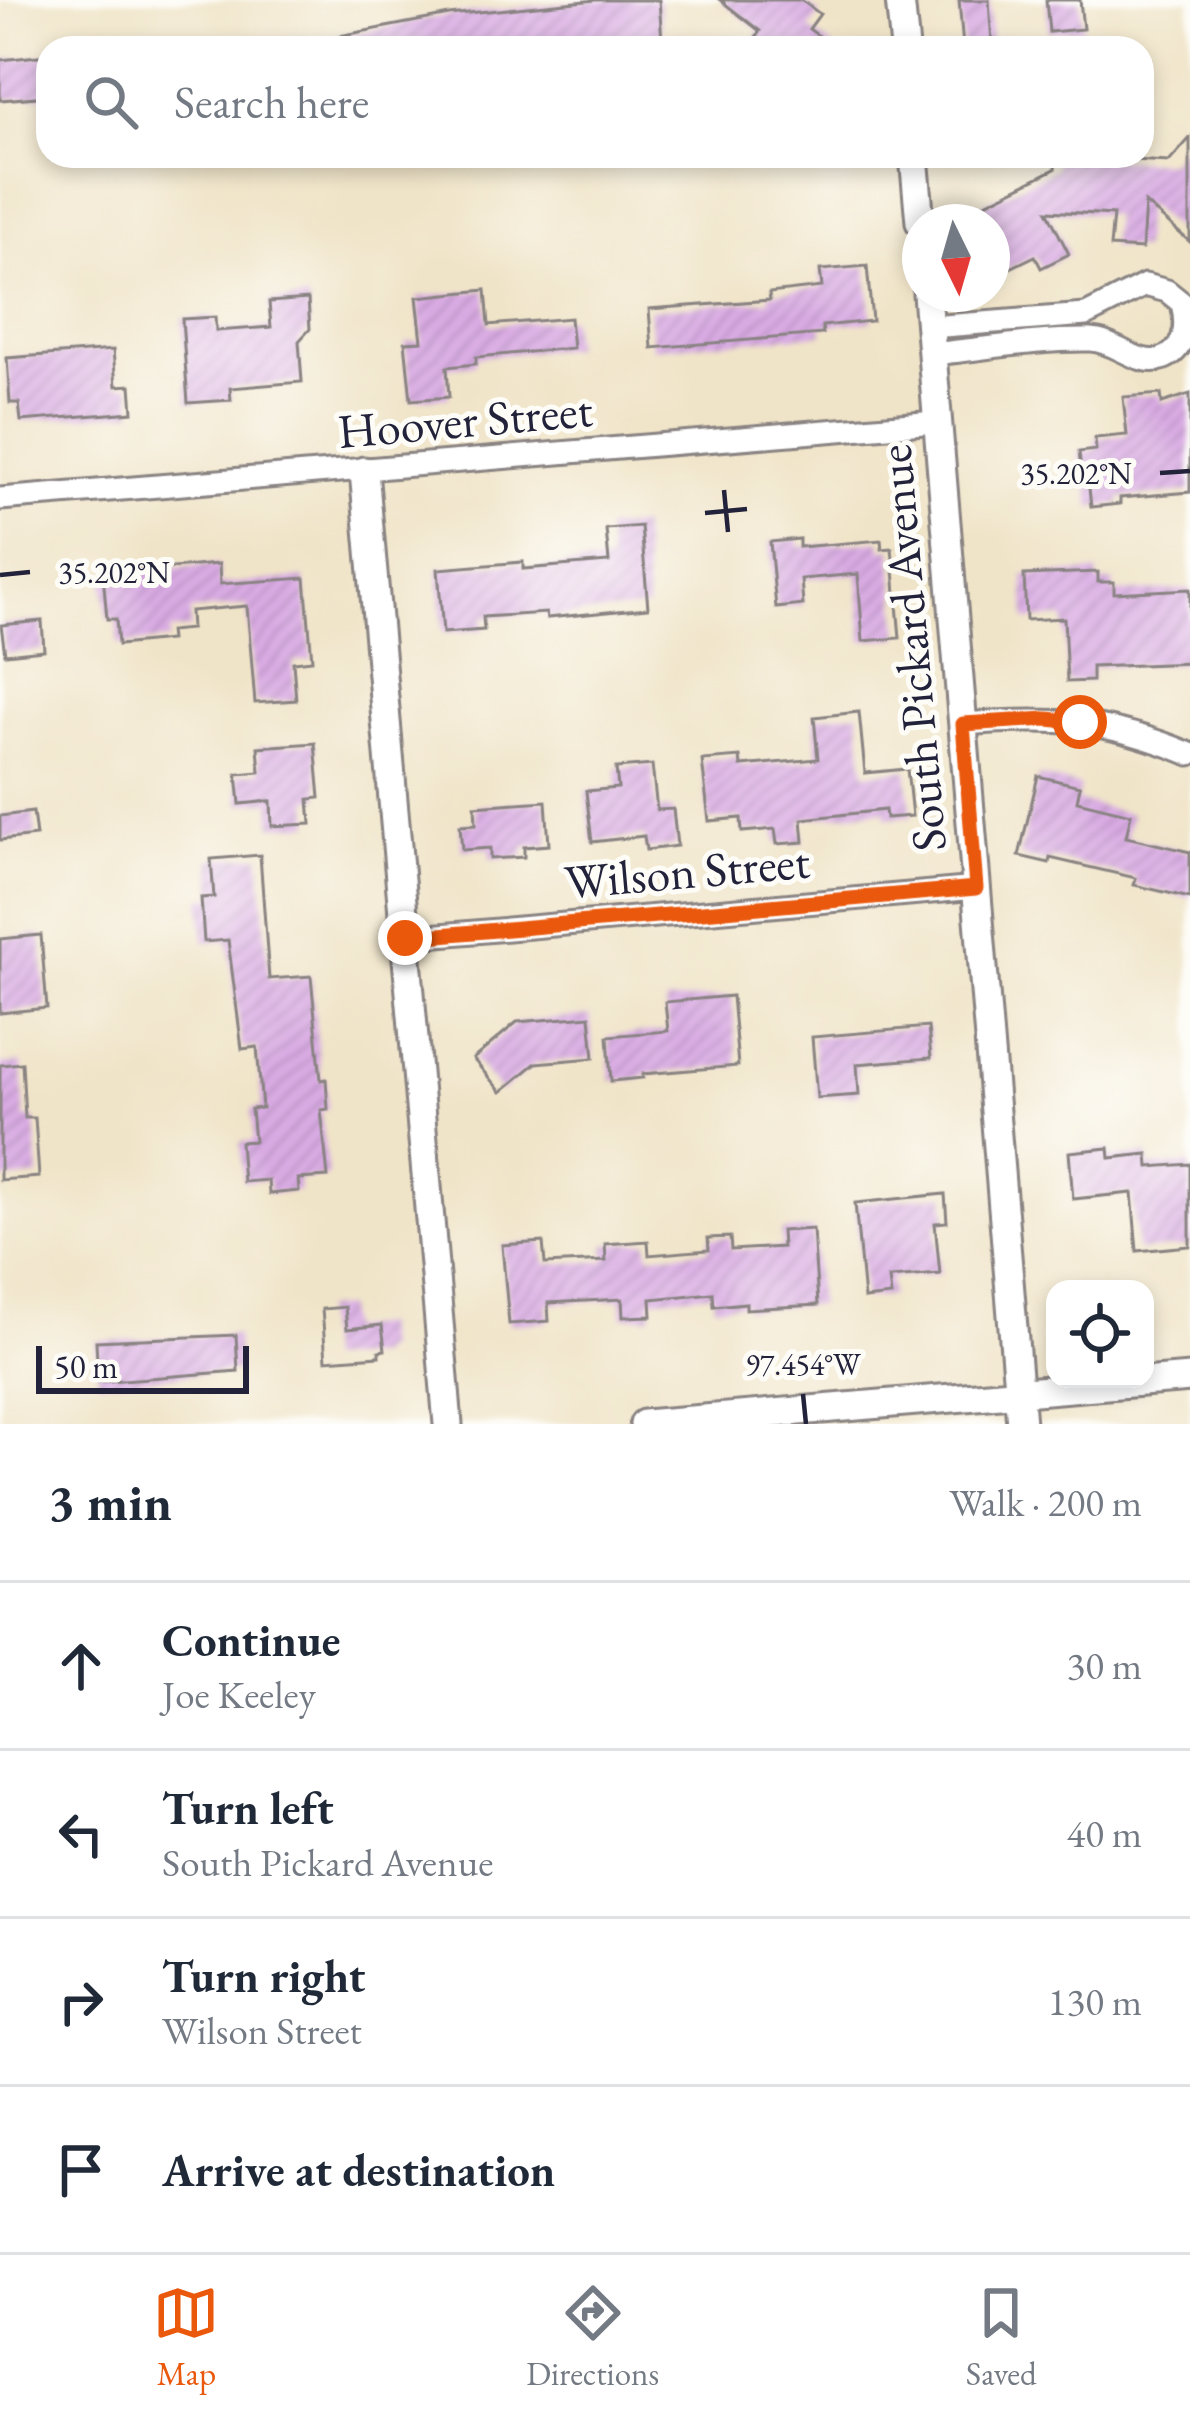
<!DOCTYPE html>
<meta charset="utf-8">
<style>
body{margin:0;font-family:"EB Garamond",serif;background:#f2f2f3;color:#1f2937}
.controls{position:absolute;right:36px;bottom:36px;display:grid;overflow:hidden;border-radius:24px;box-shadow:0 6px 18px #0003}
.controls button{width:108px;height:108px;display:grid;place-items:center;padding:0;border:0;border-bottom:3px solid #e0e1e3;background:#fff;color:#1f2937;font:60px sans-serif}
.compass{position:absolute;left:902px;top:204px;width:108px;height:108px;border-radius:50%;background:#fff;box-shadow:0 6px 18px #0003;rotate:175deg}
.scale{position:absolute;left:36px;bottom:30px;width:213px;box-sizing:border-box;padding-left:12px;border:6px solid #22223b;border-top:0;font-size:33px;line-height:42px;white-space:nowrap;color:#22223b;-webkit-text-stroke:9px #fdfcf7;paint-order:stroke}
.stop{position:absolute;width:36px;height:36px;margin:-27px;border:9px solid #ea580c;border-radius:50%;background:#fff}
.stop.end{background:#ea580c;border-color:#fff;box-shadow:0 3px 12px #0008}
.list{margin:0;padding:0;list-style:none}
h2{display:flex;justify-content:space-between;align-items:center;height:156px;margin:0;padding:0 48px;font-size:51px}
h2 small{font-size:39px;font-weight:400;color:#747a83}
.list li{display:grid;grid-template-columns:78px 1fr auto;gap:36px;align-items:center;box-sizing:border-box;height:168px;padding:0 48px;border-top:3px solid #e0e1e3}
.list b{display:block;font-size:45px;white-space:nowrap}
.list p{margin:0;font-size:39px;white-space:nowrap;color:#747a83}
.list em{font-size:39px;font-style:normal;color:#747a83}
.icon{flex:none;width:66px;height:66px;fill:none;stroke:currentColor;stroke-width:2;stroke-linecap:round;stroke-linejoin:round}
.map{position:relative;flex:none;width:1190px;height:1424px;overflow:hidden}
.search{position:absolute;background:#fff;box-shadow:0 6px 18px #0003;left:36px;right:36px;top:36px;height:132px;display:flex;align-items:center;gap:30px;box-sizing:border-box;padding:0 42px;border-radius:36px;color:#747a83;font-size:45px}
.sheet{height:828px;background:#fff}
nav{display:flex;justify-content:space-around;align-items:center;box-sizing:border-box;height:168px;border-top:3px solid #e0e1e3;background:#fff;font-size:33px;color:#747a83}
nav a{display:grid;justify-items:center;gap:6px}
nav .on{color:#ea580c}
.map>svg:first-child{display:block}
.building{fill:url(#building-hatch)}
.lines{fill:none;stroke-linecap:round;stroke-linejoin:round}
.minor-casing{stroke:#898382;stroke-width:27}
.tertiary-casing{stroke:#898382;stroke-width:33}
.minor{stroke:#fff;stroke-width:21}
.tertiary{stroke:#fff;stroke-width:27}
.route{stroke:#ea580c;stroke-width:15}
.ticks{fill:none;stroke:#22223b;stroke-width:4.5}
.labels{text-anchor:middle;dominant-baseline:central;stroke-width:10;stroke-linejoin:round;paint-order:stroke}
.street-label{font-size:48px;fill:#22223b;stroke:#fdfcf7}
.ticks-label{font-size:30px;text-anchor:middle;fill:#22223b;stroke:#fdfcf7;stroke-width:10;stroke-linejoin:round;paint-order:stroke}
</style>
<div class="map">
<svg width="1190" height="1424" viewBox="0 0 1190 1424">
<defs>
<pattern id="building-hatch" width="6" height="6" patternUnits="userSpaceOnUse" patternTransform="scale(3)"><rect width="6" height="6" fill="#d9abe3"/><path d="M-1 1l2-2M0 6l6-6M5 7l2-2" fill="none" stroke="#ba93c4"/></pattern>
</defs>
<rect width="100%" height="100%" fill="#fdfcf7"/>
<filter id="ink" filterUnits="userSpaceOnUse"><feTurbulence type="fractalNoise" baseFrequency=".00833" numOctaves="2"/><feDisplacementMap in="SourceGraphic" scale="24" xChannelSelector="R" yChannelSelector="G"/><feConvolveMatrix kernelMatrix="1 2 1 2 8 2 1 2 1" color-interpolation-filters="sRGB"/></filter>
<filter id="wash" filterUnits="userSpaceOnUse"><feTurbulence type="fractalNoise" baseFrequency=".004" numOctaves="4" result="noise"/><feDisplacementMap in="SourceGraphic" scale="48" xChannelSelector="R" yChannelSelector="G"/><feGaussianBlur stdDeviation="2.7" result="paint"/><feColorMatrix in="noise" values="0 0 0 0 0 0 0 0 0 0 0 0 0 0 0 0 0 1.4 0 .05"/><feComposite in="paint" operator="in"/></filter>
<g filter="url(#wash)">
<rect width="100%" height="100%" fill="#f0e4c8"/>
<g id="blocks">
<!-- building -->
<g class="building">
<path d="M 659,0 L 662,41 L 579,48 L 335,48 L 334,37 L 449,15 L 596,0 Z"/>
<path d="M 720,0 L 801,0 L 820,14 L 809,29 L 835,48 L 771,48 L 756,37 L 760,31 Z"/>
<path d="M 959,0 L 989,0 L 992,44 L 963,47 Z"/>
<path d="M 1046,0 L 1080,0 L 1083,29 L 1049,32 Z"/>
<path d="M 48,55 L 48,96 L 0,100 L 0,60 Z"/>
<path d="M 1190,138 L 1190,242 L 1145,203 L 1142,249 L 1110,247 L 1113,215 L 1047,211 L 1069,254 L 1041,268 L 1035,256 L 992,277 L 992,222 L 947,222 L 1055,169 L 1056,156 L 1169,162 Z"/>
<path d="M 867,266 L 872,321 L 822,326 L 823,334 L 652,348 L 649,309 L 770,300 L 769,293 L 822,287 L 820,270 Z"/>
<path d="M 486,290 L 489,325 L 570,318 L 573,348 L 476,357 L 476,364 L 447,367 L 449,397 L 411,400 L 405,342 L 422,341 L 417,297 Z"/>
<path d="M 308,299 L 310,329 L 299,341 L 302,382 L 230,388 L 231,400 L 188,403 L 182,319 L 215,317 L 216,331 L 271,327 L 269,302 Z"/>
<path d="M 113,350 L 116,386 L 131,385 L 133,412 L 21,421 L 19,403 L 10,403 L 7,358 Z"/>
<path d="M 1161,394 L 1162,403 L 1190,394 L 1190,492 L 1120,498 L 1120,504 L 1091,507 L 1088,479 L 1082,480 L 1079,452 L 1096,450 L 1095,438 L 1127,435 L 1123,397 Z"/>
<path d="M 641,526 L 648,608 L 547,618 L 546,613 L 483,617 L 484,630 L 443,633 L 438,569 L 523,562 L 523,569 L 609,562 L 606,529 Z"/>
<path d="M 799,539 L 799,547 L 881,540 L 882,549 L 892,548 L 900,638 L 863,641 L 858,574 L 801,579 L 803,605 L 776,608 L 770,542 Z"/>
<path d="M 219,564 L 220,584 L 305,578 L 312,660 L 293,662 L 296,700 L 255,703 L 247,606 L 190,611 L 191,629 L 169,631 L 170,640 L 118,645 L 116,619 L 107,619 L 103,574 Z"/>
<path d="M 1098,572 L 1098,582 L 1114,582 L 1114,593 L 1190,589 L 1190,663 L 1092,667 L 1092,681 L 1067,682 L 1064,618 L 1026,620 L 1024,575 Z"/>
<path d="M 42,621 L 44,650 L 5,654 L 1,625 Z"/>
<path d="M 859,712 L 865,773 L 907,769 L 912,816 L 886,818 L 885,810 L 802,819 L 804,842 L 777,844 L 775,829 L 742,832 L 741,818 L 709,821 L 702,760 L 740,757 L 741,766 L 818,759 L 814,717 Z"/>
<path d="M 315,743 L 320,798 L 309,799 L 311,824 L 272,826 L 271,801 L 240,804 L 237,774 L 260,772 L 258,747 Z"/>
<path d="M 652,765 L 657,810 L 673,809 L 677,846 L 646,850 L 644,836 L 592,842 L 586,791 L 618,788 L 616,768 Z"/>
<path d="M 1038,776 L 1080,786 L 1077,801 L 1131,814 L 1126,837 L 1190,852 L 1190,898 L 1134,885 L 1136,878 L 1050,858 L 1049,863 L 1019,856 Z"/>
<path d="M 546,801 L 549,845 L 524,847 L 524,857 L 490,859 L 490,848 L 462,850 L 460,825 L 476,824 L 475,806 Z"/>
<path d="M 33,812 L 36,836 L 0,840 L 0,816 Z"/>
<path d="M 260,855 L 269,979 L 311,976 L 321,1080 L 326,1079 L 328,1109 L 321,1110 L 328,1177 L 298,1179 L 299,1191 L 269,1194 L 268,1180 L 243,1182 L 240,1142 L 254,1141 L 251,1109 L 262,1108 L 257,1047 L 242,1049 L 228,940 L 204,942 L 201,898 L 214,897 L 211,859 Z"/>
<path d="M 41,935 L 47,1008 L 0,1013 L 0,939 Z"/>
<path d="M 732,996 L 738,1066 L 643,1074 L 643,1078 L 611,1081 L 608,1036 L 668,1031 L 665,1002 Z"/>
<path d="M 590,1016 L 594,1058 L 536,1063 L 501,1092 L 473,1059 L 517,1022 Z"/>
<path d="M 928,1027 L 931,1058 L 857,1064 L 859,1095 L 817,1098 L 812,1037 Z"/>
<path d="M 22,1063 L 25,1118 L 35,1118 L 39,1177 L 0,1180 L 0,1065 Z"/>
<path d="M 1109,1148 L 1110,1158 L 1148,1154 L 1149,1167 L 1190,1164 L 1190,1246 L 1137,1251 L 1132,1193 L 1073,1199 L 1069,1152 Z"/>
<path d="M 945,1194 L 947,1222 L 935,1223 L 940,1274 L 889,1278 L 891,1296 L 864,1299 L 855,1203 Z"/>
<path d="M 813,1229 L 818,1305 L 746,1309 L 746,1303 L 714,1306 L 713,1293 L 651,1299 L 652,1316 L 623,1317 L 622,1299 L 548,1303 L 549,1321 L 509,1324 L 502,1245 L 543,1242 L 545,1264 L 606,1261 L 605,1244 L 648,1241 L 649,1255 L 709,1250 L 708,1238 L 730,1237 L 731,1250 L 782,1247 L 781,1231 Z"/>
<path d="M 345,1307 L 347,1329 L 382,1325 L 385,1350 L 379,1351 L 379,1356 L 326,1360 L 322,1309 Z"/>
<path d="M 236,1335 L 238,1371 L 98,1382 L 96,1341 Z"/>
</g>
</g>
</g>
<g filter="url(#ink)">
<use href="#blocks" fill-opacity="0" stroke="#898382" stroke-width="3"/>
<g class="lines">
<defs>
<g id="minor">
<path d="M 930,327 L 1086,315 L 1145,285 L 1167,291 L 1182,303 C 1187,324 1187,350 1162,359 C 1138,367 1116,341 1091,340 C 1039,339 984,349 932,354"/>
<path d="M 0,499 L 936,422"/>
<path d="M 963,724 C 1053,717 1106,719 1190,754"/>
<path d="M 405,938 L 977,888"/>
</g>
<g id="tertiary">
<path d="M 900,0 L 905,48"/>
<path d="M 914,156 L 920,222"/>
<path d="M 927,294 L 1021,1424"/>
<path d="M 364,471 L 448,1424"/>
<path d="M 644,1424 L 1190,1378"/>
</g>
</defs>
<!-- minor casing -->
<use href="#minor" class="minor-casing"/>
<!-- tertiary casing -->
<use href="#tertiary" class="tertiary-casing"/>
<!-- minor -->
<use href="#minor" class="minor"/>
<!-- tertiary -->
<use href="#tertiary" class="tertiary"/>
</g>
</g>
<g class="lines" filter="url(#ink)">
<!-- route -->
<path class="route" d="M 405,938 L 976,888 L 963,724 L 1047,719 L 1080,722"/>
</g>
<!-- ticks -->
<path class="ticks" d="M 1160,473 L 1190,471M 724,490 L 728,532M 705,513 L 747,509M 0,575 L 30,572M 803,1394 L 806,1424"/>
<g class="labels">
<!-- street labels -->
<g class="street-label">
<text transform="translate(465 420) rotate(-5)">Hoover Street</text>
<text transform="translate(911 648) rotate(-95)">South Pickard Avenue</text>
<text transform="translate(687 871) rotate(-5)">Wilson Street</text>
</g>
</g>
<g class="ticks-label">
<text x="1076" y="484">35.202°N</text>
<text x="114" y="583">35.202°N</text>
<text x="803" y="1375">97.454°W</text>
</g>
</svg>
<div class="controls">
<button><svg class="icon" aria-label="locate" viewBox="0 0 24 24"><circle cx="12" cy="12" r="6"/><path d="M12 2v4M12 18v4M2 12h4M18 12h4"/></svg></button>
</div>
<svg class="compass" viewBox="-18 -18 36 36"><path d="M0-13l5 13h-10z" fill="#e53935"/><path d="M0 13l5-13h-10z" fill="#747a83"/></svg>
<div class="scale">50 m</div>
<div class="stop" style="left:1080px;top:722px"></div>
<div class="stop end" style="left:405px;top:938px"></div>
<div class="search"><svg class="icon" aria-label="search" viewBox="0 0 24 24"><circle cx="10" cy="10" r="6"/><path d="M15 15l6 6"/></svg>Search here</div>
</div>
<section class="sheet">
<h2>3 min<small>Walk · 200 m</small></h2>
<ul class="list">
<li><svg class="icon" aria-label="ahead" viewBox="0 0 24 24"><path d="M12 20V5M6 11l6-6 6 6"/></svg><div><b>Continue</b><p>Joe Keeley</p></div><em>30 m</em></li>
<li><svg class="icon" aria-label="left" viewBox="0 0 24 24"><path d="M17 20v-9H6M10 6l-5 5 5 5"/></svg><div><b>Turn left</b><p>South Pickard Avenue</p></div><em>40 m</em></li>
<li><svg class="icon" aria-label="right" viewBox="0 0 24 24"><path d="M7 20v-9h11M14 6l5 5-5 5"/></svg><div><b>Turn right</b><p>Wilson Street</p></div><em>130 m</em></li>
<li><svg class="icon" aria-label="arrive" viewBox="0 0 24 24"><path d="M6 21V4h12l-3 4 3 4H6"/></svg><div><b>Arrive at destination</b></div></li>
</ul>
</section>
<nav>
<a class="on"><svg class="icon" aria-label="map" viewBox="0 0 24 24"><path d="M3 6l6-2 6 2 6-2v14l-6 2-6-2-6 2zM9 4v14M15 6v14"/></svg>Map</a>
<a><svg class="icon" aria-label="directions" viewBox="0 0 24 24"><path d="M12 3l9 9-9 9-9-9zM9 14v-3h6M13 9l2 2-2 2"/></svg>Directions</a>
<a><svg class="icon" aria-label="saved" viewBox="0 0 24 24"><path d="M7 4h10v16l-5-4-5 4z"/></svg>Saved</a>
</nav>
